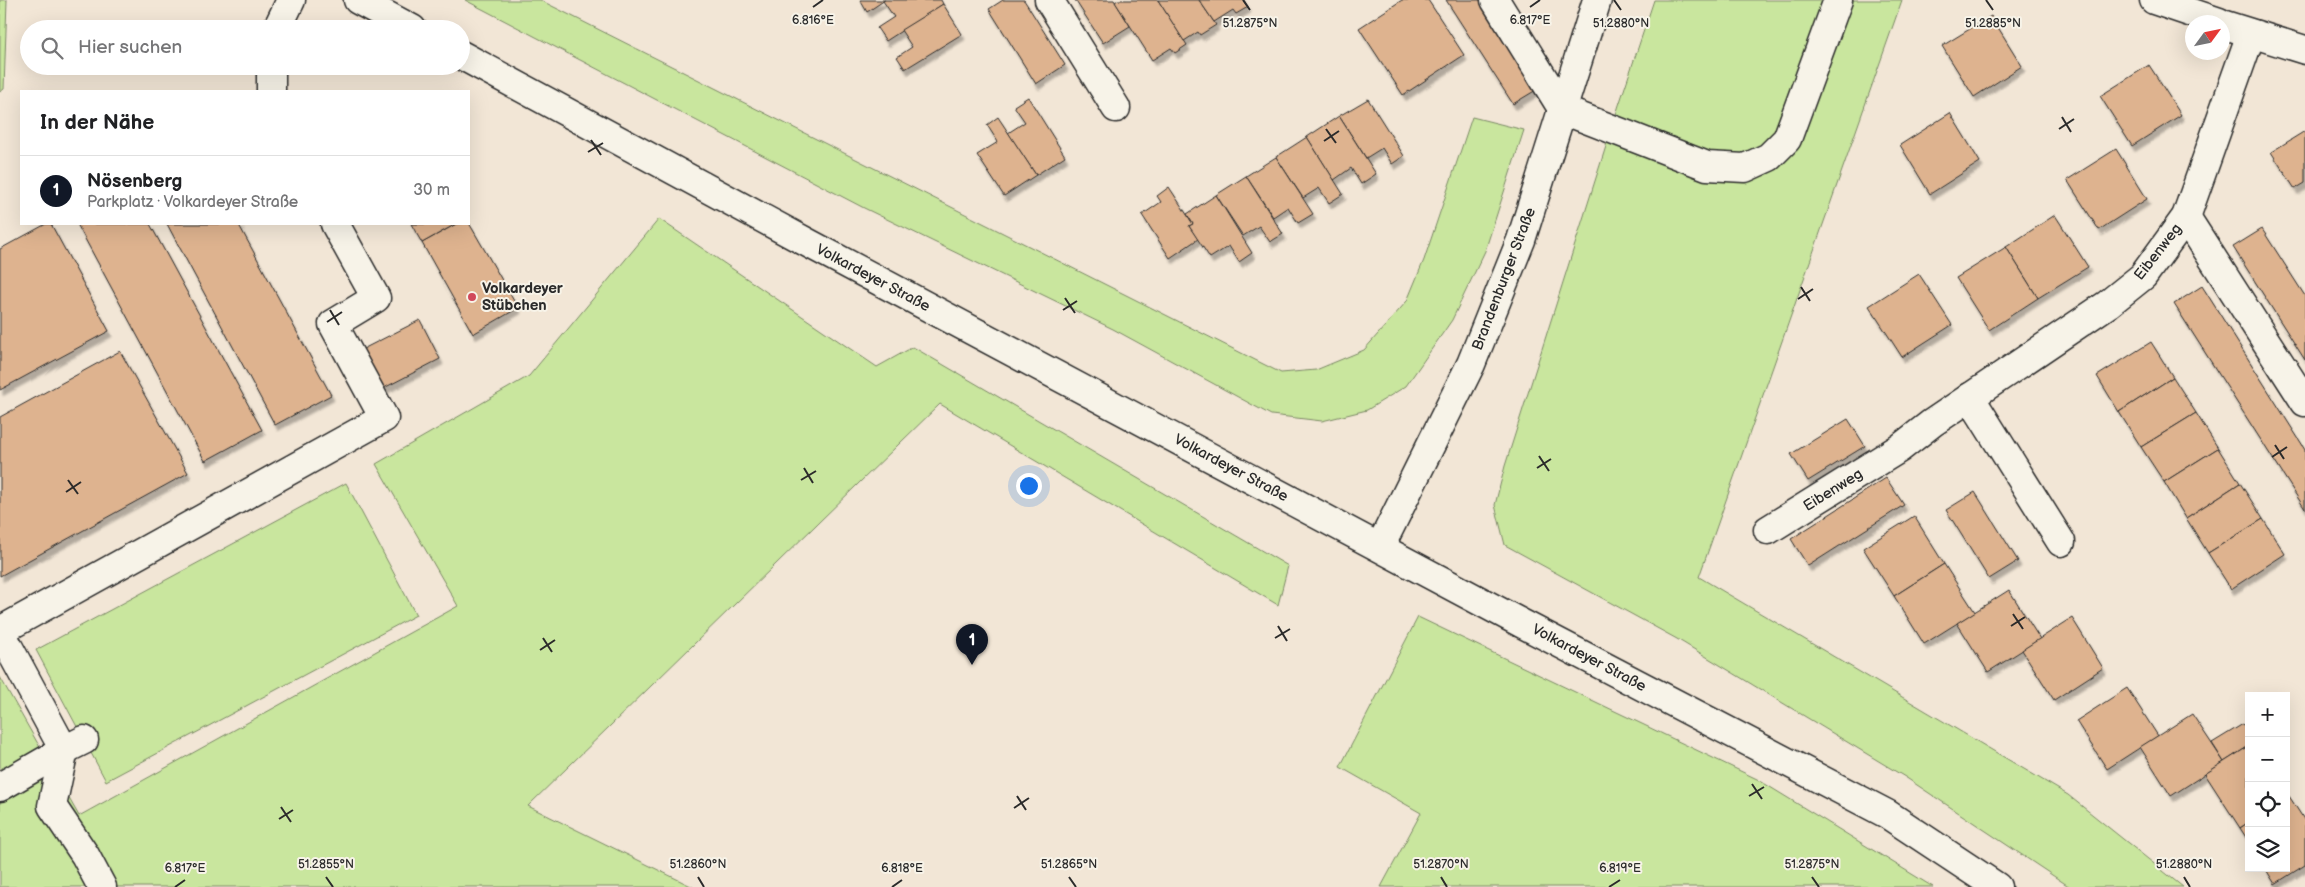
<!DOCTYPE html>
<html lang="de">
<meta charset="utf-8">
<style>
body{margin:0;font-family:"Balsamiq Sans",sans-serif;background:#f6f6f6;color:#202124}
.controls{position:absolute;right:15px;bottom:15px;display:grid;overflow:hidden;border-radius:0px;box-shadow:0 5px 20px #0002}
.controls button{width:45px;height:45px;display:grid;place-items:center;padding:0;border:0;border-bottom:1px solid #e0e0e0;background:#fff;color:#202124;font:25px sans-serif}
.compass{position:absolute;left:2185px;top:15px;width:45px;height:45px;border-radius:50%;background:#fff;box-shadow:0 5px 20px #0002;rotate:57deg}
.you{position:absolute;left:1028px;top:485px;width:18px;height:18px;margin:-12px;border:4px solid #fff;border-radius:50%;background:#1a73e8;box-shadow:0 0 0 8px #1a73e833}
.badge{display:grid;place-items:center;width:32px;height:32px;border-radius:50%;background:#111827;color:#fff;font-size:16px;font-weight:700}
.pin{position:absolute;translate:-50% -41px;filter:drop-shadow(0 1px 2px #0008)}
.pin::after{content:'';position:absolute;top:26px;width:18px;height:15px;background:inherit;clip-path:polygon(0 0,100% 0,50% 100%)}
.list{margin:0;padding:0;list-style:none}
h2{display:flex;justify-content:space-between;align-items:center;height:65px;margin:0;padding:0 20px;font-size:21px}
h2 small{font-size:16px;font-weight:400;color:#757577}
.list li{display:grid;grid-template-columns:32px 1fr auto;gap:15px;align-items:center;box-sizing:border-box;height:70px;padding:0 20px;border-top:1px solid #e0e0e0}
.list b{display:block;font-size:19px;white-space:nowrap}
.list p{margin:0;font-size:16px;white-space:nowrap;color:#757577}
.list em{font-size:16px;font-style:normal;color:#757577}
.icon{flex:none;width:28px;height:28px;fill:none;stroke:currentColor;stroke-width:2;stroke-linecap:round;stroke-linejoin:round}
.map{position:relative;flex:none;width:2305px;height:887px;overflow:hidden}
.search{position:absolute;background:#fff;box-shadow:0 5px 20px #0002;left:20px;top:20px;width:450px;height:55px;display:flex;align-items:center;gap:12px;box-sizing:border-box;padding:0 18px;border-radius:28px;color:#757577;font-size:19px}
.panel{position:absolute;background:#fff;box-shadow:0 5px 20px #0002;left:20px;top:90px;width:450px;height:135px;border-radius:0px}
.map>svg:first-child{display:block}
.green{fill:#c9e69e;stroke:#7a8864}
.building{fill:#deb38f;stroke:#2b2b2b;filter:url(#shadow)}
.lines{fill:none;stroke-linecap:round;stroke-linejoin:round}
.minor-casing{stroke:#2b2b2b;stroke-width:31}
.major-casing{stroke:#2b2b2b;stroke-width:31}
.minor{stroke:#f7f3e8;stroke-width:28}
.major{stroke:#f7f3e8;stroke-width:28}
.ticks{fill:none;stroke:#2b2b2b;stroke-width:2}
.poi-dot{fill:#d1495b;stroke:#f7f3e8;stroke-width:2}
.labels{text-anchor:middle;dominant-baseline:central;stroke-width:4;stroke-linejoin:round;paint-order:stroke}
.street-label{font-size:15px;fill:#2b2b2b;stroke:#f7f3e8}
.poi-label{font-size:15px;font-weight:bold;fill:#2b2b2b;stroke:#f7f3e8;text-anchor:start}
.ticks-label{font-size:12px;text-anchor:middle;fill:#2b2b2b;stroke:#f7f3e8;stroke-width:4;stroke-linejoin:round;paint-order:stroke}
</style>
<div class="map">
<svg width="2305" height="887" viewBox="0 0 2305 887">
<defs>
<filter id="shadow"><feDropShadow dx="3" dy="5.5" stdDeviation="1" flood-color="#0004"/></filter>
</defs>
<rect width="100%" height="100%" fill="#f2e6d6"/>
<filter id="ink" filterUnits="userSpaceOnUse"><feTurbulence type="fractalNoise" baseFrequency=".02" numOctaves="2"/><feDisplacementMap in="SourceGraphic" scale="10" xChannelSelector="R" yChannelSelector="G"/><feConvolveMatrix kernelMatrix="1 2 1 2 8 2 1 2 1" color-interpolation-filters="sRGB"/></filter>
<g filter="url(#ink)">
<!-- green -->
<g class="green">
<path d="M 0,0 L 7,0 L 4,89 L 0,92 Z"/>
<path d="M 465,0 L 540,0 L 1281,373 L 1316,370 L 1364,350 L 1407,301 L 1424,260 L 1472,117 L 1524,130 L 1485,251 L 1452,320 L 1406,386 L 1367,410 L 1322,421 L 1271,415 L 1113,329 L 864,208 Z"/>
<path d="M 1654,0 L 1902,0 L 1699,577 L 2068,795 L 2183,887 L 2070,887 L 1905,777 L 1677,639 L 1505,545 L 1495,505 L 1505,466 L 1619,105 Z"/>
<path d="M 659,219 L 877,367 L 913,347 L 1288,566 L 1278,605 L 940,404 L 528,806 L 693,887 L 0,887 L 0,677 L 79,816 L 458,606 L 376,464 L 529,376 Z"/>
<path d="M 346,483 L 416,615 L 106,781 L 36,650 Z"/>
<path d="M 1418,617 L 1757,779 L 1933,887 L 1381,887 L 1421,813 L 1340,767 Z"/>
</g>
<!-- building -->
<g class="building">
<path d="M 860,0 L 885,0 L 867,12 Z"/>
<path d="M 885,0 L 941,0 L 943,4 L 886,41 L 877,28 L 894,17 L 883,1 Z"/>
<path d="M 1003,0 L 1024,0 L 1065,65 L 1036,84 L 989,9 Z"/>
<path d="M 1075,0 L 1114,0 L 1130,26 L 1103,43 Z"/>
<path d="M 1118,0 L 1158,0 L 1187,45 L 1175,53 L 1171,48 L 1152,60 L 1115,2 Z"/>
<path d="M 1158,0 L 1199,0 L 1216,25 L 1200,35 L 1198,32 L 1184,41 Z"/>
<path d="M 1199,0 L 1244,0 L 1248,7 L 1236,14 L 1233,10 L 1214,22 Z"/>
<path d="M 1402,0 L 1428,0 L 1464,55 L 1403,95 L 1359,28 Z"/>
<path d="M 1446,0 L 1485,0 L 1541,87 L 1513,104 Z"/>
<path d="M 943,4 L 962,34 L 905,69 L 897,57 L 912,47 L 901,30 Z"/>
<path d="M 1991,16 L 2022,66 L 1974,97 L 1942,46 Z"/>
<path d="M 2149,65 L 2181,115 L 2132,146 L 2100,96 Z"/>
<path d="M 1028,97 L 1065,156 L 1036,175 L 1008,133 L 1025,122 L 1014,106 Z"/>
<path d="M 1368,99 L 1404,156 L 1392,164 L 1382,148 L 1366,158 L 1339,116 Z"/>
<path d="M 1950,113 L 1980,162 L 1930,194 L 1900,145 Z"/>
<path d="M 1339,116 L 1376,174 L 1361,184 L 1351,168 L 1334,180 L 1307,137 Z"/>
<path d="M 998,117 L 1036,175 L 1004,196 L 977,155 L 998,142 L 987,125 Z"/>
<path d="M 2305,131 L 2305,183 L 2295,189 L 2271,152 Z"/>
<path d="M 1307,137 L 1343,194 L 1329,203 L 1319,188 L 1303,198 L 1276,157 Z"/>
<path d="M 2116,149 L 2147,199 L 2099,230 L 2067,180 Z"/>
<path d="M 1276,157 L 1313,214 L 1298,223 L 1288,207 L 1273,217 L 1246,176 Z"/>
<path d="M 1246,176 L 1283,234 L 1270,242 L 1259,226 L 1243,236 L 1216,195 Z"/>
<path d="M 1169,187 L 1193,224 L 1189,226 L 1198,239 L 1170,258 L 1142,215 L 1161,202 L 1157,196 Z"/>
<path d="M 1216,195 L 1252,253 L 1239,262 L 1229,246 L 1210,258 L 1189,226 L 1193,224 L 1187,214 Z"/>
<path d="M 2055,215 L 2088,267 L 2038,298 L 2006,247 Z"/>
<path d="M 469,223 L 518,308 L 473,334 L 422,243 L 456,224 Z"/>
<path d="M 46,224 L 51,224 L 109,331 L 0,390 L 0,249 Z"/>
<path d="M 77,224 L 150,224 L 262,430 L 205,461 Z"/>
<path d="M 167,224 L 241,224 L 239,225 L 331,395 L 275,425 Z"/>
<path d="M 411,224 L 456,224 L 422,243 Z"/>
<path d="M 2262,229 L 2305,296 L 2305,360 L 2233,247 Z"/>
<path d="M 2006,247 L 2038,298 L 1989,330 L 1956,278 Z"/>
<path d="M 1919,274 L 1952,325 L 1902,357 L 1869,306 Z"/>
<path d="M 2202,286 L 2305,449 L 2305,509 L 2174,304 Z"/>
<path d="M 420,320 L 440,359 L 384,388 L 363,349 Z"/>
<path d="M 2151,342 L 2173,377 L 2119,412 L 2097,376 Z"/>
<path d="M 120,351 L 188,473 L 0,576 L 0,417 Z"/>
<path d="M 2173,377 L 2196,413 L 2141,447 L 2119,412 Z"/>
<path d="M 2196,413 L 2218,448 L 2164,482 L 2141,447 Z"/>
<path d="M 1848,419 L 1865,446 L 1808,481 L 1791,454 Z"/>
<path d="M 2218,448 L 2240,483 L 2186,518 L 2164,482 Z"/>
<path d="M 1886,478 L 1904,505 L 1808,566 L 1791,539 Z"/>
<path d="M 2240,483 L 2263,519 L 2208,553 L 2186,518 Z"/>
<path d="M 1975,492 L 2018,561 L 1989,579 L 1946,510 Z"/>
<path d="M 1914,516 L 1944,564 L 1894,596 L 1863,548 Z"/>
<path d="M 2263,519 L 2285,554 L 2231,589 L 2208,553 Z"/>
<path d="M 1944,564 L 1975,612 L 1924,644 L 1894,596 Z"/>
<path d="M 2009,590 L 2040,639 L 1988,672 L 1957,623 Z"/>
<path d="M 2072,618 L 2103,668 L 2054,700 L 2022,650 Z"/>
<path d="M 2127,688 L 2158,736 L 2107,769 L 2076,721 Z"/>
<path d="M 2192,714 L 2224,762 L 2171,796 L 2140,747 Z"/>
<path d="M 2243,724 L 2249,733 L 2249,746 L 2224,762 L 2212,743 Z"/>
<path d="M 2249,746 L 2249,822 L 2240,828 L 2205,774 Z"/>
<path d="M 2289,796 L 2305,821 L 2305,865 L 2275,884 L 2265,868 L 2286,868 L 2286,798 Z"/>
<path d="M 2249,822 L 2249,842 L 2240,828 Z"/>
</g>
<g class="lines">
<defs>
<g id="minor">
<path d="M 1049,0 L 1116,108"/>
<path d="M 1495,0 L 1563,110 L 1707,166 L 1745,168 L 1769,157 L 1787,139 L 1838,0"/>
<path d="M 2154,0 L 2219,22"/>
<path d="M 2222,24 L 2305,50"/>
<path d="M 277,29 L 291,0"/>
<path d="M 271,66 L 271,91"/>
<path d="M 2186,217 L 2305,402"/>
<path d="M 1970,397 L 2061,542"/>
<path d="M 1768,530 L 1900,448 L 1932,423 L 2108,304 L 2143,276 L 2186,217 L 2251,34"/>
<path d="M 1380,547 L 1471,364 L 1521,240 L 1597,0"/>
<path d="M 0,631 L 384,418 L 333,324 L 376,298 L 335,224"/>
<path d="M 0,631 L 64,750 L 84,740"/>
<path d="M 64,750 L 52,806 L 85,855 L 102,887"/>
<path d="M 0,787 L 64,750"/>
</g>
<g id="major">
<path d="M 358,0 L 412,29"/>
<path d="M 461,55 L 810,244 L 1521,623 L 1887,814 L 1997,887"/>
</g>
</defs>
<!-- minor casing -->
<use href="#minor" class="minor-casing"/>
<!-- major casing -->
<use href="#major" class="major-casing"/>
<!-- minor -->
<use href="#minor" class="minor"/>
<!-- major -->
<use href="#major" class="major"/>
</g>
</g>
<!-- ticks -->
<path class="ticks" d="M 1243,0 L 1250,10M 1614,0 L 1621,10M 1986,0 L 1993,10M 813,7 L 823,0M 1530,7 L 1540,0M 2062,117 L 2071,132M 1326,129 L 1336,143M 2059,129 L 2074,119M 591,140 L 601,155M 1324,141 L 1339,131M 588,152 L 603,143M 1801,287 L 1810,301M 1065,298 L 1075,313M 1798,299 L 1813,289M 330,310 L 339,325M 1063,310 L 1077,301M 327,322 L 342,312M 2275,445 L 2284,459M 1539,456 L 1549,471M 2272,457 L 2287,447M 804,468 L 813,483M 1537,468 L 1551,459M 68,480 L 78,494M 801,480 L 816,471M 66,492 L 81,482M 2013,614 L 2023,629M 1278,626 L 1287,641M 2011,626 L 2025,617M 543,638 L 552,652M 1275,638 L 1290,629M 540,650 L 555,640M 1752,784 L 1762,799M 1017,796 L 1026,810M 1749,796 L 1764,787M 281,807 L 291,822M 1014,808 L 1029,798M 279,819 L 293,810M 326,877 L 333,887M 698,877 L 704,887M 1069,877 L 1076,887M 1441,877 L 1447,887M 1812,877 L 1819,887M 2184,877 L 2190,887M 175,887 L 185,880M 892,887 L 902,880M 1609,887 L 1620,880"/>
<!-- markers -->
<circle class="poi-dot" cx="472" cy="297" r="5"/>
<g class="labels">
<!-- street labels -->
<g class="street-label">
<text transform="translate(2158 252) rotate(-52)">Eibenweg</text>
<text transform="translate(873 278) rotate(28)">Volkardeyer Straße</text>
<text transform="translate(1504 279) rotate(-69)">Brandenburger Straße</text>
<text transform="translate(1231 468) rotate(28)">Volkardeyer Straße</text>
<text transform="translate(1833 490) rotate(-32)">Eibenweg</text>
<text transform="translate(1589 658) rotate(28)">Volkardeyer Straße</text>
</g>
<!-- poi labels -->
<g class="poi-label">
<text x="482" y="288">Volkardeyer<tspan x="482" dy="17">Stübchen</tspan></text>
</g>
</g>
<g class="ticks-label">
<text x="813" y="24">6.816°E</text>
<text x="1530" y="24">6.817°E</text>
<text x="1621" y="27">51.2880°N</text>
<text x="1250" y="27">51.2875°N</text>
<text x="1993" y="27">51.2885°N</text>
<text x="326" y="868">51.2855°N</text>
<text x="698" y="868">51.2860°N</text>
<text x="1069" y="868">51.2865°N</text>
<text x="1441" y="868">51.2870°N</text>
<text x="1812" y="868">51.2875°N</text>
<text x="2184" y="868">51.2880°N</text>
<text x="185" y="872">6.817°E</text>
<text x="902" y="872">6.818°E</text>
<text x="1620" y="872">6.819°E</text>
</g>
</svg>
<div class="controls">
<button>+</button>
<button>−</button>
<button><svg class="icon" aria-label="locate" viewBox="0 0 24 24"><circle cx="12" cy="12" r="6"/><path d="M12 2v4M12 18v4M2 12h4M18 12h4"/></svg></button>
<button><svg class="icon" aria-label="layers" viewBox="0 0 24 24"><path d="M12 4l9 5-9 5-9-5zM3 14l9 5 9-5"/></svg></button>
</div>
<svg class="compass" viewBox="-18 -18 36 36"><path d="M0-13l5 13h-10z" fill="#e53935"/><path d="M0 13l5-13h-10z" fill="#757577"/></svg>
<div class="you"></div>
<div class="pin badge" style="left:972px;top:665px">1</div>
<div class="search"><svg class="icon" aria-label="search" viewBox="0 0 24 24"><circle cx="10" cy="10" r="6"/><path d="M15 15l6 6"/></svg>Hier suchen</div>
<section class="panel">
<h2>In der Nähe<small></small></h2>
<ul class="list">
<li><span class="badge">1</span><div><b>Nösenberg</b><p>Parkplatz · Volkardeyer Straße</p></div><em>30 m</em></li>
</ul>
</section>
</div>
